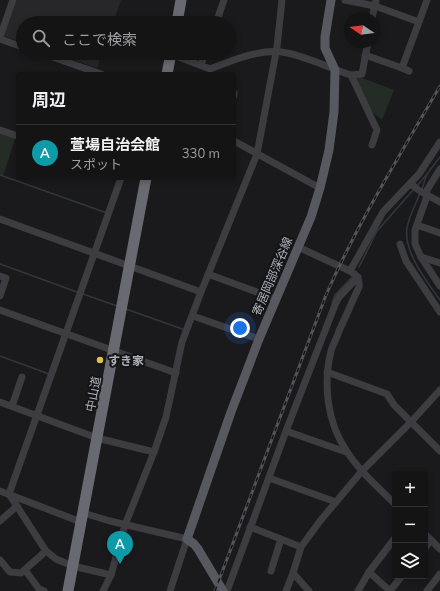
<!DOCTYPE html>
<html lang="ja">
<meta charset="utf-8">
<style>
body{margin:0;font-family:Mulish,"Noto Sans JP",sans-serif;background:#212122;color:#f1f3f6}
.controls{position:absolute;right:12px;bottom:12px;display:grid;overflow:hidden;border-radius:4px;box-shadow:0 2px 6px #0003}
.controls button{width:36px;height:36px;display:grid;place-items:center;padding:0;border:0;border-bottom:1px solid #333334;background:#141415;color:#f1f3f6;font:20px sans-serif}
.compass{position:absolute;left:344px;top:12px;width:36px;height:36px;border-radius:50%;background:#141415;box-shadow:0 2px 6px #0003;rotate:283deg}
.you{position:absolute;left:240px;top:328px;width:14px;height:14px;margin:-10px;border:3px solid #fff;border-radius:50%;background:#1a73e8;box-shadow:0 0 0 6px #1a73e833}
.badge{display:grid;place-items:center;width:26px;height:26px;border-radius:50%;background:#0f766e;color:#fff;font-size:13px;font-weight:700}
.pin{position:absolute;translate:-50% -33px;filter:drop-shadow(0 1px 2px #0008)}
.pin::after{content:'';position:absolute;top:21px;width:14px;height:12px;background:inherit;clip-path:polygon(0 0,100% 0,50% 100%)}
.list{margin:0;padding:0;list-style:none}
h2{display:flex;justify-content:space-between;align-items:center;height:52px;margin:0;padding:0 16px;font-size:17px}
h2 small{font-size:13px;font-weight:400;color:#9d9ea0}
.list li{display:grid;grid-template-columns:26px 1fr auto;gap:12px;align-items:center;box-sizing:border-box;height:56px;padding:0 16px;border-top:1px solid #333334}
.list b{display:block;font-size:15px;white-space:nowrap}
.list p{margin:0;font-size:13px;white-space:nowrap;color:#9d9ea0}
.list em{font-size:13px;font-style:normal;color:#9d9ea0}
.icon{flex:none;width:22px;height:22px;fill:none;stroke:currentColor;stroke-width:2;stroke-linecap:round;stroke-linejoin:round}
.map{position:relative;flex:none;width:440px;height:591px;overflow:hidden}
.search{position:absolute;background:#141415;box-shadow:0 2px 6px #0003;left:16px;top:16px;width:220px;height:44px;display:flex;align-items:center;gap:10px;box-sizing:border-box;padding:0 14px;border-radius:22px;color:#9d9ea0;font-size:15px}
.panel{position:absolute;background:#141415;box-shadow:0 2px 6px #0003;left:16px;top:72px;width:220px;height:108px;border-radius:4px}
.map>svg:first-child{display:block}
.built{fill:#272629}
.green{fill:#242c26}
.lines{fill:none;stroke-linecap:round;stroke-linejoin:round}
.stream{stroke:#31373f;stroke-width:1.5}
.minor{stroke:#3c3c41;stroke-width:7}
.major{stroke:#585960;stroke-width:9}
.highway{stroke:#686971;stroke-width:11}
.rail-casing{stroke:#53545a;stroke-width:3}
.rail{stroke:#151517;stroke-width:1.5;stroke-dasharray:4.5;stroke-linecap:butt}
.poi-dot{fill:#e2c04d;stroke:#151517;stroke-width:1.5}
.labels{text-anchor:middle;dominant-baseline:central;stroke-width:4;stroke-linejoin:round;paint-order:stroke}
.street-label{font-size:12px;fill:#aeb0ba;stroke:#151517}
.poi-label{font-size:12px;font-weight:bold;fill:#aeb0ba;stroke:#151517;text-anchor:start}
</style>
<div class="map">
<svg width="440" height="591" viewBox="0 0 440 591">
<rect width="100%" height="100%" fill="#1a1a1c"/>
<!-- built -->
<g class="built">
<path d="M 17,0 L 121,0 L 113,23 L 23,23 L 23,42 L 4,36 Z"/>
<path d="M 54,53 L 102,53 L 97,68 Z"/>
</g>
<!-- green -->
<g class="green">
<path d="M 357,76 L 394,90 L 382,120 L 370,110 L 355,79 Z"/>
<path d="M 0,130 L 16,136 L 3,176 L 0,175 Z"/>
</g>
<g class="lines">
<!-- stream -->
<g class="stream">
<path d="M 0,175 L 107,213"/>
<path d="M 418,185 L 427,174 L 440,157"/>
<path d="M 422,189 L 427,174"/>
<path d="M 420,193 C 416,204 409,216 407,228 C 403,251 427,282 440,300"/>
<path d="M 0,264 L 77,292"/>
<path d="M 359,267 L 377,231 L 414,189"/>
<path d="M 83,294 L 117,306"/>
<path d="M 332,303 L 335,295 L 352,277"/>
<path d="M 126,309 L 185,330"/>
<path d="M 0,356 L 49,374"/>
</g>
<!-- minor -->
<g class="minor">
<path d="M 345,0 L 375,6 L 419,22"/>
<path d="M 372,18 L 376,0"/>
<path d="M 216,23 L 224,0"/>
<path d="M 0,37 L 13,0"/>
<path d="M 0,39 L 23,47"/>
<path d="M 41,53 L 101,74"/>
<path d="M 171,54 L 210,69 C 230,61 259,49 281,52 C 305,55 328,68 351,75 L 377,130 L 372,145"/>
<path d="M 365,55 L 402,68"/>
<path d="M 201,65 L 205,53"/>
<path d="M 409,71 L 402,68 L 427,0"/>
<path d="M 351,75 L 362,74 L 368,42"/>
<path d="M 234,93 L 234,95"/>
<path d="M 0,130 L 18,136"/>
<path d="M 234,141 L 320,188"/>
<path d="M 440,169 L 427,190 L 426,199 L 415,230 L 415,244 L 421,257 L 440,286"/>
<path d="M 411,184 L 420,191 L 440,202"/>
<path d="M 0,219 L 201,292"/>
<path d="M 417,225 L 440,233"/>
<path d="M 400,244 L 406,261 L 440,312"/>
<path d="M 298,247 L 350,271 C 357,275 360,279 359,287 C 352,302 346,316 339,331 C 337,338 333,344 331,351 C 323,384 327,422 346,450 C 359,471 378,487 395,504"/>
<path d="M 421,257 L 440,263"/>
<path d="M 350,271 L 383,212 L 419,174 L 440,142"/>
<path d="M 208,274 L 276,299"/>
<path d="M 0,276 L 6,278 L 0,296"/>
<path d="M 0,310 L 176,373"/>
<path d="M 193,316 L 259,339"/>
<path d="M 327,372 L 387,394 L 394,405 L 440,451"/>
<path d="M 0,402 L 97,438 L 154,452"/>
<path d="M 12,406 L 22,377"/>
<path d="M 286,431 L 346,452"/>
<path d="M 269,478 L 336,502"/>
<path d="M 0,491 L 81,522"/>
<path d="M 9,494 L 121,178"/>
<path d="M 9,494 L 46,551 L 56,559 L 73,566 L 111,575"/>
<path d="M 83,513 L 110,521 L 187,539 L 170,591"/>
<path d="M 0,521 L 17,506"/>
<path d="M 250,527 L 301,547"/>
<path d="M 425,534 L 440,549"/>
<path d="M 425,548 L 431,540"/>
<path d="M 0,560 L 10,572 L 21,573 L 46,551"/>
<path d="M 25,570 L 39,589 L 44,591"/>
<path d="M 271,571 L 281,539"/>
<path d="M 369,572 L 390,591"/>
<path d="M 293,573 L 309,591"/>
<path d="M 103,591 L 111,575 L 125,525 L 154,452 L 166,417 L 182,342 L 201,292 L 257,154 L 277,47 L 282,0"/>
<path d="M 227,591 L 286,431 L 335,305 L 339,297 L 358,277"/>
<path d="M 286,591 L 293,573 L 301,547 L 320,521 L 362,471 L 411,422 L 440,390"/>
<path d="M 358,591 L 369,572 L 395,538"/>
<path d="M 390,591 L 402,576"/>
<path d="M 427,591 L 440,574"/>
</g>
<!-- major -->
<path class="major" d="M 223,591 L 198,549 L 194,544 L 187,539 L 231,412 L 259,339 L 311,217 L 320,188 L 329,150 L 334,112 L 335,70 L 325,48 L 325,37 L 331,0"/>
<!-- highway -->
<g class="highway">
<path d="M 177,23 L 181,0"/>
<path d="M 167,74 L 171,53"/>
<path d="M 68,591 L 146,178"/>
</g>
<defs>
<path id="rail" d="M 215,591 L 326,295 C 358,222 400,155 440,86"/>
</defs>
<!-- rail casing -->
<use href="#rail" class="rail-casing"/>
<!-- rail -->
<use href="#rail" class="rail"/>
</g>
<!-- markers -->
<circle class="poi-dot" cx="100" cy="360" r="4"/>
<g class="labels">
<!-- street labels -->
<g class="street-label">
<text transform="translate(272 276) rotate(-67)">寄居岡部深谷線</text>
<text transform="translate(93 394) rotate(-79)">中山道</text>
</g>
<!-- poi labels -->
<g class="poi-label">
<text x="108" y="360">すき家</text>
</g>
</g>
</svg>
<div class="controls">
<button>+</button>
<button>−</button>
<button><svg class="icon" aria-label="layers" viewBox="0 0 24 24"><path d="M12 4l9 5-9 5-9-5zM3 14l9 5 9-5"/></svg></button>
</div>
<svg class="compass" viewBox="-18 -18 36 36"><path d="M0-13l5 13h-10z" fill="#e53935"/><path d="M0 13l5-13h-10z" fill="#9d9ea0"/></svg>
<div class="you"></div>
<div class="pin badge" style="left:120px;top:564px;background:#0f9aa8">A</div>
<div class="search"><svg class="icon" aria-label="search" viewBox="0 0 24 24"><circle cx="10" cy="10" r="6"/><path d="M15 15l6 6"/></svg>ここで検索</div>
<section class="panel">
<h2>周辺<small></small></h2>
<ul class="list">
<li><span class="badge" style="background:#0f9aa8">A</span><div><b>萱場自治会館</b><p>スポット</p></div><em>330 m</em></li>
</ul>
</section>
</div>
